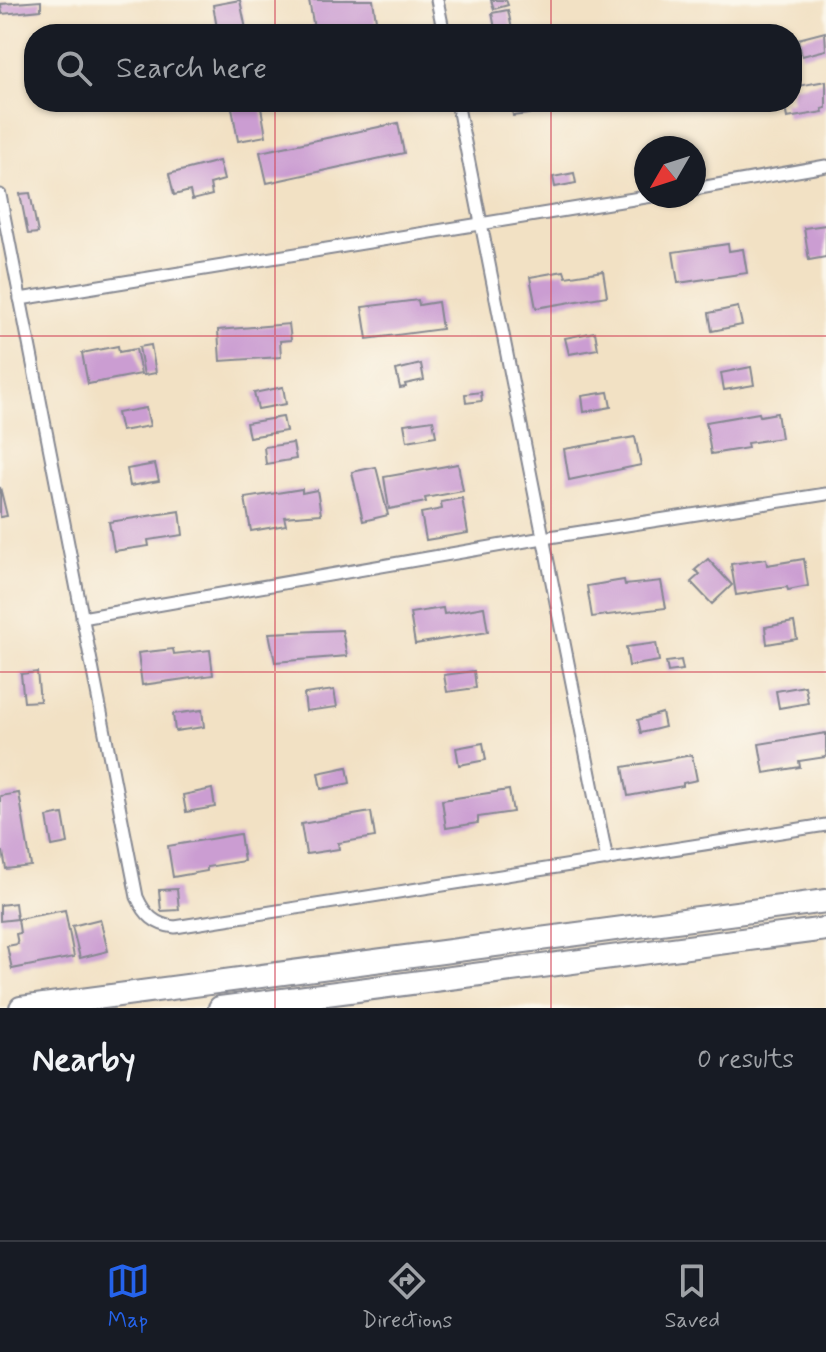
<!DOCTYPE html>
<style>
body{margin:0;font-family:Mynerve,sans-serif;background:#242831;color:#f1f3f6}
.compass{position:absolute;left:634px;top:136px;width:72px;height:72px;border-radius:50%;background:#171b24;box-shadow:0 2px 6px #0004;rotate:231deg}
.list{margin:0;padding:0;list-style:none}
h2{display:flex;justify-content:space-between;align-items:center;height:104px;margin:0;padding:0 32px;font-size:34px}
h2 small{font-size:26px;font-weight:400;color:#9ea1a6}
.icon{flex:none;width:44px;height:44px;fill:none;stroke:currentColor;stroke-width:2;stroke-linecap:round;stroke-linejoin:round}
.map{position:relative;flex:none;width:826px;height:1008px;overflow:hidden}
.search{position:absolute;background:#171b24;box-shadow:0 2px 6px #0004;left:24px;right:24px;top:24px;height:88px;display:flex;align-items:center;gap:20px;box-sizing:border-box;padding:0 28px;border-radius:32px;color:#9ea1a6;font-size:30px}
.sheet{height:232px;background:#171b24}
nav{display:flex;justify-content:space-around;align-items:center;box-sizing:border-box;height:112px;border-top:2px solid #363941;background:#171b24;font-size:22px;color:#9ea1a6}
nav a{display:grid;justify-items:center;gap:4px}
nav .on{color:#2563eb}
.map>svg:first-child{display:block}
.building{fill:#cb9dd2}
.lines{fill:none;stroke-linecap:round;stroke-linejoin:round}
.service-casing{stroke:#868891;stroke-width:15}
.minor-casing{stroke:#868891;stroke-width:26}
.service{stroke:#fff;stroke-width:11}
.minor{stroke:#fff;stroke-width:22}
.grid{fill:none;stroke:#d1495b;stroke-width:2;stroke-opacity:0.55}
</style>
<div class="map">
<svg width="826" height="1008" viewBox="0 0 826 1008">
<rect width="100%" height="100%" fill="#fbf7ec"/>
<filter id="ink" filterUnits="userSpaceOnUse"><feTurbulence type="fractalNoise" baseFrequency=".0125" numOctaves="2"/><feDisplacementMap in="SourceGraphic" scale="16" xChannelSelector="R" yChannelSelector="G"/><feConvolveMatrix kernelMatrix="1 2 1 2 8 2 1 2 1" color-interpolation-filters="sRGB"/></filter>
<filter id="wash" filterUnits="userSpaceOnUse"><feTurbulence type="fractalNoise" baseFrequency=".006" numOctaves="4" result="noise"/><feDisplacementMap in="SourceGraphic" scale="32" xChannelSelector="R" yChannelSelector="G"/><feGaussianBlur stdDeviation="1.8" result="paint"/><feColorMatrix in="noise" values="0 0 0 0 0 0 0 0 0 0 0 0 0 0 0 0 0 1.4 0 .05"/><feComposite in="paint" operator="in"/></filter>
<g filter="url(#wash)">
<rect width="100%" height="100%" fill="#f2e1c4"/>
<g id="blocks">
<!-- building -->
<g class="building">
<path d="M 240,0 L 247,34 L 218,34 L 213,5 Z"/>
<path d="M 309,0 L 373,0 L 378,34 L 315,34 Z"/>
<path d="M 491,0 L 506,0 L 508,5 L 494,9 Z"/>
<path d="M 41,1 L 41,10 L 2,14 L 1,4 Z"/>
<path d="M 508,10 L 513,34 L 496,34 L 492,13 Z"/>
<path d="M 825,32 L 826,50 L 802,56 L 798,39 Z"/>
<path d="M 826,81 L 826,108 L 822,109 L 823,112 L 787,118 L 784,102 L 792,102 L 792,87 Z"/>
<path d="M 231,102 L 260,102 L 266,136 L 238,141 Z"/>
<path d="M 511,102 L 527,102 L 529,114 L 513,116 Z"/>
<path d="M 398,123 L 404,153 L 267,183 L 260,152 Z"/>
<path d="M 219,161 L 224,180 L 210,184 L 212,195 L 192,200 L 190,191 L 174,195 L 169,174 Z"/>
<path d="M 574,173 L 576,183 L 555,187 L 553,177 Z"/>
<path d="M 30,193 L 38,233 L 28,234 L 20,194 Z"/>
<path d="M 826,225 L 826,257 L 809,260 L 804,228 Z"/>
<path d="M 728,244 L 729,251 L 743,249 L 747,273 L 678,283 L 673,252 Z"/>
<path d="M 564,271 L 566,277 L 603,271 L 607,296 L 536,308 L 530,277 Z"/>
<path d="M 418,300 L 419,305 L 438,302 L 442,329 L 367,339 L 362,307 Z"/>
<path d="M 738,307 L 742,325 L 712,331 L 709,313 Z"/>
<path d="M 289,324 L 291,340 L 280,341 L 281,357 L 220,361 L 218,330 Z"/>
<path d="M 595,332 L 598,349 L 569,354 L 565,338 Z"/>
<path d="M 151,345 L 156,373 L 144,375 L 139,347 Z"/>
<path d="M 118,346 L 119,352 L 136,349 L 141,374 L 88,384 L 82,353 Z"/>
<path d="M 421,364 L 424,380 L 405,384 L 406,387 L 400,388 L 396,370 Z"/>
<path d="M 751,367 L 754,385 L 724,390 L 721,373 Z"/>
<path d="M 283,387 L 286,404 L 258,409 L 254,393 Z"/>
<path d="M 481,392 L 482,401 L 466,403 L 465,394 Z"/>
<path d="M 608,392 L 611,407 L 584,412 L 582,396 Z"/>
<path d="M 146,408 L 150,426 L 121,431 L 117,413 Z"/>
<path d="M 759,413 L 760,416 L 777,413 L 781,438 L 747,443 L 748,448 L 711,454 L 706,422 Z"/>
<path d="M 283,417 L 286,431 L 249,437 L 246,423 Z"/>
<path d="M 433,420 L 436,436 L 407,441 L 404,424 Z"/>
<path d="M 635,437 L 641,465 L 569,480 L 564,449 Z"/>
<path d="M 293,443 L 296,459 L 266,464 L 264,447 Z"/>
<path d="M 155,464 L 159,481 L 130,486 L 127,469 Z"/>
<path d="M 458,464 L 463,491 L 425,498 L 426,502 L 389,509 L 384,477 Z"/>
<path d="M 376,467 L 388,515 L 363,521 L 352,472 Z"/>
<path d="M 0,487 L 7,516 L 0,517 Z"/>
<path d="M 302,489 L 302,493 L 317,490 L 321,514 L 284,517 L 286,525 L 251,531 L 245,498 Z"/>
<path d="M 462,498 L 468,533 L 426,540 L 421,513 L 442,509 L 441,502 Z"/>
<path d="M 180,511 L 183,535 L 148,540 L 149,546 L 114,551 L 109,522 Z"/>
<path d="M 708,559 L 732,585 L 712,604 L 691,582 L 700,574 L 695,570 Z"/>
<path d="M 766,559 L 767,565 L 804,559 L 808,586 L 788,590 L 787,587 L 736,595 L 731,564 Z"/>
<path d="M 624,580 L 625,585 L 661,581 L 666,608 L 592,617 L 587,586 Z"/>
<path d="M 484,607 L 488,632 L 415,644 L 410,613 L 443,608 L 444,614 Z"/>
<path d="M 794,622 L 797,639 L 767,644 L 765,627 Z"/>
<path d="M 342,630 L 347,656 L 275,662 L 269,633 Z"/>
<path d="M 656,643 L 659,661 L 629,666 L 626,647 Z"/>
<path d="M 173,649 L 174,654 L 210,650 L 213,675 L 142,685 L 138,653 Z"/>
<path d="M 681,660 L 683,670 L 668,672 L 666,662 Z"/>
<path d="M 474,671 L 476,688 L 447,692 L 444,675 Z"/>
<path d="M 37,672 L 40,701 L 24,702 L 21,674 Z"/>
<path d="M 805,686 L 808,703 L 779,708 L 776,691 Z"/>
<path d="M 334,690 L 337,707 L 306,711 L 304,694 Z"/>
<path d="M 202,710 L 204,727 L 175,731 L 173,714 Z"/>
<path d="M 662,713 L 665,727 L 641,733 L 638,720 Z"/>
<path d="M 826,733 L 826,757 L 799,761 L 800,767 L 764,773 L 759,744 Z"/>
<path d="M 483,743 L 486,760 L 459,765 L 456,748 Z"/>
<path d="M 692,755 L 697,780 L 683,783 L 683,786 L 628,796 L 623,767 Z"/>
<path d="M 347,767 L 350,783 L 321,789 L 318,773 Z"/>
<path d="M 212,789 L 215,807 L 186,812 L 183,795 Z"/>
<path d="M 509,790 L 513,812 L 478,817 L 478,823 L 446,828 L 442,800 Z"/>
<path d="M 19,793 L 31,866 L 6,869 L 3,852 L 0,852 L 0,796 Z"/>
<path d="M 371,812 L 375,837 L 338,843 L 339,849 L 306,854 L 301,824 Z"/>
<path d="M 63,814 L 68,843 L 52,846 L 47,817 Z"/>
<path d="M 240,834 L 244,861 L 207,867 L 207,871 L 173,877 L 168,846 Z"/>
<path d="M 177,889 L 179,910 L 161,911 L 159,890 Z"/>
<path d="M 15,903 L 17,919 L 0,921 L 0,905 Z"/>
<path d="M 65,910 L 74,957 L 12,969 L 7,946 L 18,944 L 16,934 L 20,933 L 18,919 Z"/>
<path d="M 100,919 L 108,951 L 80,958 L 72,926 Z"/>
</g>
</g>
</g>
<g filter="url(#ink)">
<use href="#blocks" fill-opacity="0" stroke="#868891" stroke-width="2"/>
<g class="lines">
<defs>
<g id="service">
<path d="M 437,0 L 444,34"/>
<path d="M 457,102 L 607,860"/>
<path d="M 694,189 L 826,166"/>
<path d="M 0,195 L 137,897 C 145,915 155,925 175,927 L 826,825"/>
<path d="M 20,299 L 652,196"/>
<path d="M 82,618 L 543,538 L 826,494"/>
</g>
<g id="minor">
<path d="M 21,1008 L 826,901"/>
<path d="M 220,1008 L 826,929"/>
</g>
</defs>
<!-- service casing -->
<use href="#service" class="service-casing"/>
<!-- minor casing -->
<use href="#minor" class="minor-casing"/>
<!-- service -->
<use href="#service" class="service"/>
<!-- minor -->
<use href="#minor" class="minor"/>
</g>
</g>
<!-- grid -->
<path class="grid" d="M 275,0 L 275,34M 551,0 L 551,34M 275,102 L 275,1008M 551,102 L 551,1008M 0,336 L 826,336M 0,672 L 826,672"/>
</svg>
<svg class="compass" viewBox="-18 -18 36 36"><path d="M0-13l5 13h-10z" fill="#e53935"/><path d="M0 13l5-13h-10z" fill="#9ea1a6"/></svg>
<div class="search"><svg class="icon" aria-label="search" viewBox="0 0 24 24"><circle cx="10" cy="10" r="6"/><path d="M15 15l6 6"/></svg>Search here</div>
</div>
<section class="sheet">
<h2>Nearby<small>0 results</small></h2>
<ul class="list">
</ul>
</section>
<nav>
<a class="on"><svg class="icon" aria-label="map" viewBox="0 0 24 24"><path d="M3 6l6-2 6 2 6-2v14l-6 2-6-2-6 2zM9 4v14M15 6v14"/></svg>Map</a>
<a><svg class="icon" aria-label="directions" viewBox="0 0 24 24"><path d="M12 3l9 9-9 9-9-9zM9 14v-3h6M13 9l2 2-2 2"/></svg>Directions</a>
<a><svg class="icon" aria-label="saved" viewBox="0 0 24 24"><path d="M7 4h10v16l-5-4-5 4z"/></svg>Saved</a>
</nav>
